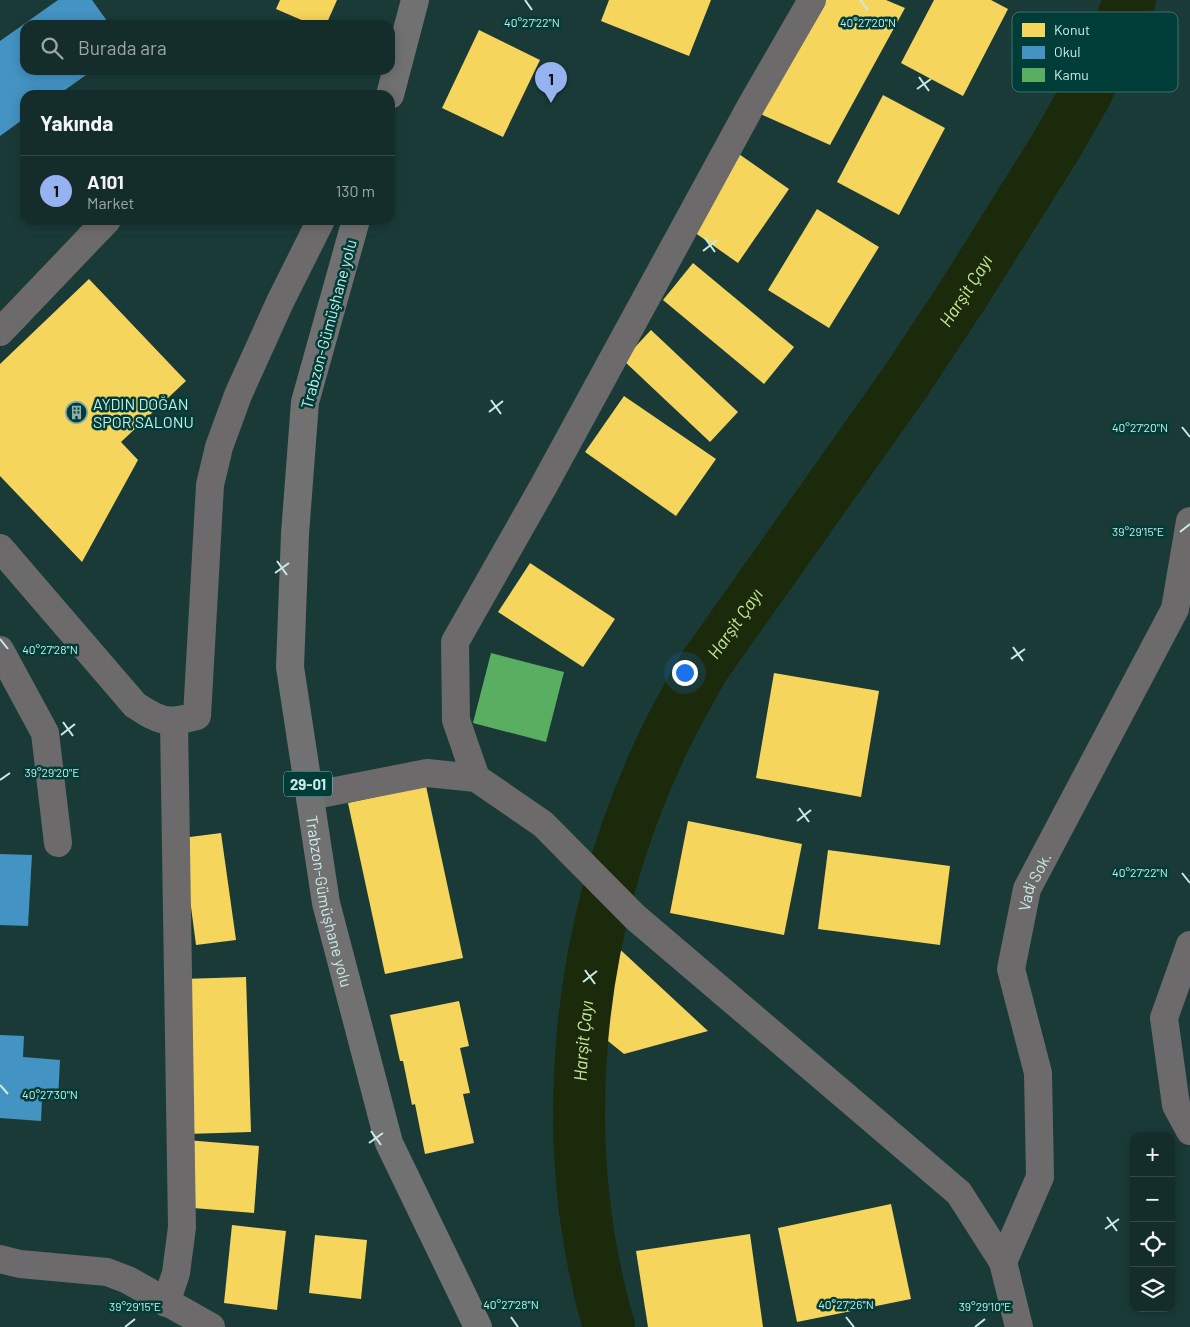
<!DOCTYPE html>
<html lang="tr">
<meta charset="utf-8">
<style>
body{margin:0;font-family:Barlow,sans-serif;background:#1d3432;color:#f1f3f6}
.controls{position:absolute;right:15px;bottom:15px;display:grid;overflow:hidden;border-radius:10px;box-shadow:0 2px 12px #0003}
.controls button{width:45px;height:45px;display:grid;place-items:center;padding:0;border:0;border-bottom:1px solid #334847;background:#142c2a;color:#f1f3f6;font:25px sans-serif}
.you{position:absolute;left:684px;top:672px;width:18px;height:18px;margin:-12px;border:4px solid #fff;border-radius:50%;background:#1a73e8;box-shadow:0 0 0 8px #1a73e833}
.badge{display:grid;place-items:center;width:32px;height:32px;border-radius:50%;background:#95b2f1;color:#111;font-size:16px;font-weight:700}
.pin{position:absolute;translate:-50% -41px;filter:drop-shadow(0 1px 2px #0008)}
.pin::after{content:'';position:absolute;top:26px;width:18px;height:15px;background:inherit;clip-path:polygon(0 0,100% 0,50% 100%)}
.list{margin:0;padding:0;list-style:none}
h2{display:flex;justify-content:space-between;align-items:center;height:65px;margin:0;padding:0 20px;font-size:21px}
h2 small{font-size:16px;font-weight:400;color:#9da7a8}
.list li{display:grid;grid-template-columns:32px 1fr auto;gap:15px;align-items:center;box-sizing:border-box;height:70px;padding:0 20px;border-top:1px solid #334847}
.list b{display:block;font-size:19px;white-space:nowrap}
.list p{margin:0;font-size:16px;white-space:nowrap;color:#9da7a8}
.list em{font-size:16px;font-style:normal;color:#9da7a8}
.icon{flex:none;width:28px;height:28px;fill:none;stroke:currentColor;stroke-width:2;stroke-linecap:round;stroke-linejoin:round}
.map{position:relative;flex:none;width:1190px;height:1327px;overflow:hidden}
.search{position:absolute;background:#142c2a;box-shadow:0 2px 12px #0003;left:20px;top:20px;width:375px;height:55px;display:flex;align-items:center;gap:12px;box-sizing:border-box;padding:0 18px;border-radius:15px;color:#9da7a8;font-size:19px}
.panel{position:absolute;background:#142c2a;box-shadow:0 2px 12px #0003;left:20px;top:90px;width:375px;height:135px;border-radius:15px}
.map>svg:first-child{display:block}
.homes{fill:#f6d55c}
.schools{fill:#4393c3}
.public{fill:#5aae61}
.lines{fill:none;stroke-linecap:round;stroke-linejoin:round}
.river{stroke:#1b2a0b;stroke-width:52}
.minor{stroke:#6c6a6b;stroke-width:28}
.major{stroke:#727172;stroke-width:28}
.ticks{fill:none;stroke:#caece7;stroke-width:2}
.labels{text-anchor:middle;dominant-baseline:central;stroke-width:5;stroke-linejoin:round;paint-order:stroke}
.shield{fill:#003c38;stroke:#8db7b2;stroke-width:1}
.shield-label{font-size:15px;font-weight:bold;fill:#caece7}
.street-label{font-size:16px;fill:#caece7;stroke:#003c38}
.poi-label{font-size:16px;fill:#caece7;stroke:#003c38;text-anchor:start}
.water-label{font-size:18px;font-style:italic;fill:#c5ec93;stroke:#003c38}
.key{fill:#003c38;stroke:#3d716d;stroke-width:1}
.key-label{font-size:14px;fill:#caece7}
.ticks-label{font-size:12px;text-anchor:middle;fill:#caece7;stroke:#003c38;stroke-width:5;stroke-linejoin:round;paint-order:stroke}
</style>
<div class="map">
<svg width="1190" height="1327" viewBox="0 0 1190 1327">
<rect width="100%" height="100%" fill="#1a3a38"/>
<!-- homes -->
<g class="homes">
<path d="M 280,0 L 337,0 L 326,25 L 313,25 L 276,9 Z"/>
<path d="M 609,0 L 711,0 L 689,56 L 601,21 Z"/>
<path d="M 818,0 L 886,0 L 905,8 L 830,145 L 756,112 Z"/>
<path d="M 934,0 L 991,0 L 1008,9 L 963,96 L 901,63 Z"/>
<path d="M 479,30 L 540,60 L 503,137 L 442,108 Z"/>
<path d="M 883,95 L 945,128 L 899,215 L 837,182 Z"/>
<path d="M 736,152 L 789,189 L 738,263 L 684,225 Z"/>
<path d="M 817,209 L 879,247 L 829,328 L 768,290 Z"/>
<path d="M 693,263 L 794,347 L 764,384 L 663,300 Z"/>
<path d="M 89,279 L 186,381 L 121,442 L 138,460 L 82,562 L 0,476 L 0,364 Z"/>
<path d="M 651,330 L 738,412 L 710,442 L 623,360 Z"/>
<path d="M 624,396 L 716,459 L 676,516 L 585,452 Z"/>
<path d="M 530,563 L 615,619 L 583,667 L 498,612 Z"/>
<path d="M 774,673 L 879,691 L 861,797 L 756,778 Z"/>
<path d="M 426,786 L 463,958 L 385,974 L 348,803 Z"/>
<path d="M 688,821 L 802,844 L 784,935 L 670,913 Z"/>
<path d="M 221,833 L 236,940 L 196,945 L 182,838 Z"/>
<path d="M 828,850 L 950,866 L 940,945 L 818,929 Z"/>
<path d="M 612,942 L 708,1031 L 624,1054 L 592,1028 Z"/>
<path d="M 246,977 L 251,1132 L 187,1134 L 182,979 Z"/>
<path d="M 459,1001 L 469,1046 L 460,1048 L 470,1093 L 463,1094 L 474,1143 L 425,1154 L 415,1104 L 412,1105 L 403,1061 L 400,1061 L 390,1015 Z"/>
<path d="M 186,1140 L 259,1146 L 254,1213 L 181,1207 Z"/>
<path d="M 891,1204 L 911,1299 L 797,1322 L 778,1228 Z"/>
<path d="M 232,1225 L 286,1231 L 277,1310 L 224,1303 Z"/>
<path d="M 750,1234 L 763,1327 L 648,1327 L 636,1251 Z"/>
<path d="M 315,1235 L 367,1240 L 361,1299 L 309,1293 Z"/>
</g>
<!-- schools -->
<g class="schools">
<path d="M 58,0 L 92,0 L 110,25 L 25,25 L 25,70 L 93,70 L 58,95 L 25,95 L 25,118 L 0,136 L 0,41 Z"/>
<path d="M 0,854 L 32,855 L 28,926 L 0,925 Z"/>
<path d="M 0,1035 L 24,1036 L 23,1057 L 60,1060 L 58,1100 L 42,1099 L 41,1121 L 0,1118 Z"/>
</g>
<!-- public -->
<path class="public" d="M 491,653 L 564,672 L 546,742 L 473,723 Z"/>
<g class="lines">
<!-- river -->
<path class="river" id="s1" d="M 609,1327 C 555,1140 576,934 656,758 C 670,726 687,696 705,665 L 906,381 L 966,290 L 1056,146 L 1084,97 L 1115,36 L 1130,0"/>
<!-- minor -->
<g class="minor">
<path d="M 0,332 L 107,220"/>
<path d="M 0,548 L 135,705 C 161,722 167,724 197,716 L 210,485 L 219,447 L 238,395 L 280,302 L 321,220"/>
<path d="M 0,650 L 45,733 L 58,843"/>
<path d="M 476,778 L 456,720 L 455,642 L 543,487 L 752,104 L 812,0"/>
<path d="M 310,796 L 427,773 L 476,778 L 543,824 L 635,917 L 959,1193 L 1003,1262 L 1019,1327"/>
<path d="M 1190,945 L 1164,1018 L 1176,1105 L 1190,1131"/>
<path d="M 0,1259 L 20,1264 L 107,1272 L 128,1280 L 211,1327"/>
<path id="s2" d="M 1003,1262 L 1040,1177 L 1038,1073 L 1011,969 L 1027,889 L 1175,609 L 1190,521"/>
<path d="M 166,1303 L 176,1273 L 182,1227 L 174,722"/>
</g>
<!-- major -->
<g class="major">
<path d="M 390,95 L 415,0"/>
<path id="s3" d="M 356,220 L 305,402 L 295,534 L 290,667 L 326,903 L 389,1143 L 478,1327"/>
</g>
</g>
<!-- ticks -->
<path class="ticks" d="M 525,0 L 532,10M 860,0 L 868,10M 919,77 L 929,91M 917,89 L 931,79M 705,238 L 715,252M 703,251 L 717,240M 491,400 L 501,414M 489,412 L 503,401M 1182,427 L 1190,437M 1180,532 L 1190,524M 277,561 L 287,575M 275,573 L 289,563M 0,639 L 8,649M 1013,647 L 1023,661M 1011,659 L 1025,649M 63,722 L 73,736M 61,735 L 75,724M 0,780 L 10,773M 799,808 L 809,822M 797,821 L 811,810M 1182,873 L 1190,883M 585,970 L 595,984M 583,982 L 597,971M 0,1085 L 8,1094M 371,1131 L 381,1145M 369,1143 L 383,1133M 1107,1217 L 1117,1231M 1105,1229 L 1119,1219M 511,1317 L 518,1327M 846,1317 L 854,1327M 125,1327 L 135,1319M 975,1327 L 985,1319"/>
<!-- icons -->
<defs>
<symbol id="building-ring" viewBox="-11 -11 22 22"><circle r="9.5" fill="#003c38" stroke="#8caeaa" stroke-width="1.5"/><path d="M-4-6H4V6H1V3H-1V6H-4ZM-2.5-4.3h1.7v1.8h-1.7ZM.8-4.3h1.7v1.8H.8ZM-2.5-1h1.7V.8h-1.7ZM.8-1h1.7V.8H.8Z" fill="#8caeaa"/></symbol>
</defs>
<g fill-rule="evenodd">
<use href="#building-ring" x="64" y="400" width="25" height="25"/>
</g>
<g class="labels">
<!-- shield labels -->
<rect class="shield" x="284" y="771.5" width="48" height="25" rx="4"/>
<g class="shield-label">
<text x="308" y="784">29-01</text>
</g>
<!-- street labels -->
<g class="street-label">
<text transform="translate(328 324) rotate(-75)">Trabzon-Gümüşhane yolu</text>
<text stroke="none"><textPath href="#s2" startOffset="395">Vadi Sok.</textPath></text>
<text stroke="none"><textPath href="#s3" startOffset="692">Trabzon-Gümüşhane yolu</textPath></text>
</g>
<!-- poi labels -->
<g class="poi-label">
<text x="93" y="403">AYDIN DOĞAN<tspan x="93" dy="18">SPOR SALONU</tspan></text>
</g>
<!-- water labels -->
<g class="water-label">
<text stroke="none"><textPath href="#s1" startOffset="1144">Harşit Çayı</textPath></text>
<text stroke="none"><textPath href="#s1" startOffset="739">Harşit Çayı</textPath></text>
<text stroke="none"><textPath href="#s1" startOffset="289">Harşit Çayı</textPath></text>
</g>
</g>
<!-- legend -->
<rect x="1012" y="12" width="166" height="80" rx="8" class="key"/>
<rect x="1022" y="23" width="23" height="14" fill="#f6d55c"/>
<rect x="1022" y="46" width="23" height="13" fill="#4393c3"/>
<rect x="1022" y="68" width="23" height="14" fill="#5aae61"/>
<g class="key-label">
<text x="1054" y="35">Konut</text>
<text x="1054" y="57">Okul</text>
<text x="1054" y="80">Kamu</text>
</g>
<g class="ticks-label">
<text x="532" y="27">40°27'22"N</text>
<text x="868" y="27">40°27'20"N</text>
<text x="1140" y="432">40°27'20"N</text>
<text x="1138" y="536">39°29'15"E</text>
<text x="50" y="654">40°27'28"N</text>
<text x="52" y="777">39°29'20"E</text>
<text x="1140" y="877">40°27'22"N</text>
<text x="50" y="1099">40°27'30"N</text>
<text x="511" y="1309">40°27'28"N</text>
<text x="846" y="1309">40°27'26"N</text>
<text x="135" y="1311">39°29'15"E</text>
<text x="985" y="1311">39°29'10"E</text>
</g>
</svg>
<div class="controls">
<button>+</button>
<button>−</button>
<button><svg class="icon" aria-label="locate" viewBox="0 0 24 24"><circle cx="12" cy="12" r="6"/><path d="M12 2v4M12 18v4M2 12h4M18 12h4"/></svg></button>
<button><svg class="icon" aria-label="layers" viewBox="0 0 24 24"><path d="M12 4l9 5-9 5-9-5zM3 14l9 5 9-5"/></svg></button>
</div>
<div class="you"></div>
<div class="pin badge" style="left:551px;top:103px">1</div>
<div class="search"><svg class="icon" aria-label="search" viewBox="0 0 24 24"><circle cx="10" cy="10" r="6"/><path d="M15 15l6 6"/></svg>Burada ara</div>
<section class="panel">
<h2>Yakında<small></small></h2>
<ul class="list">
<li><span class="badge">1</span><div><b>A101</b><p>Market</p></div><em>130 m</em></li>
</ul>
</section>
</div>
